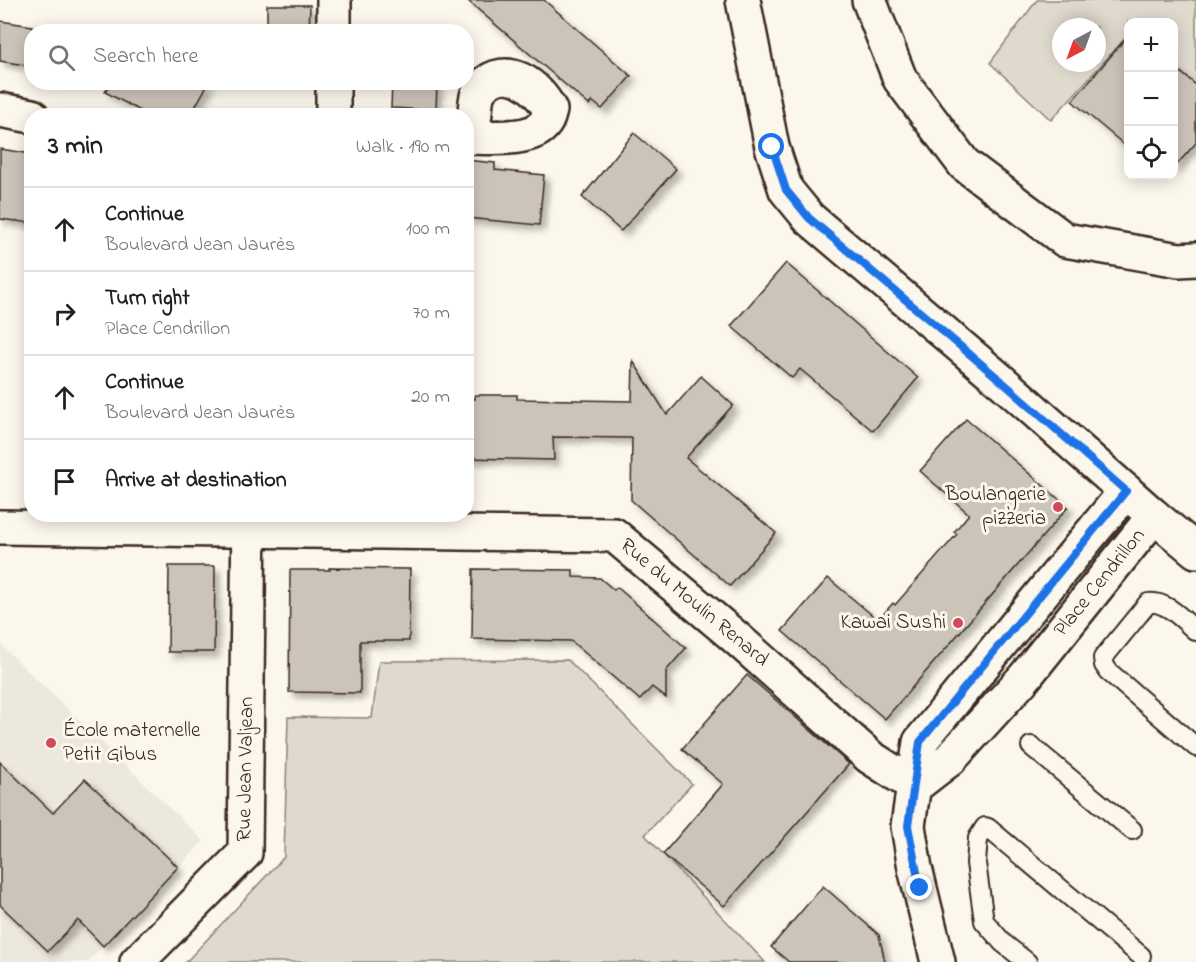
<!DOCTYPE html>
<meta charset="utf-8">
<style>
body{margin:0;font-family:"Indie Flower",sans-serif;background:#f6f6f6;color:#202124}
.controls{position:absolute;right:18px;top:18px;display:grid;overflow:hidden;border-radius:12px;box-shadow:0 3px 15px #0003}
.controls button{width:54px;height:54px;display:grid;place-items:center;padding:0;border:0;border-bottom:2px solid #e0e0e0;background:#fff;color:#202124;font:30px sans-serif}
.compass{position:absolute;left:1052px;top:18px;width:54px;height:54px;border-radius:50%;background:#fff;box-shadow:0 3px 15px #0003;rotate:221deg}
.stop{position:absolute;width:18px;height:18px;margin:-14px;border:4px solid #1a73e8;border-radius:50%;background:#fff}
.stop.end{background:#1a73e8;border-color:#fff;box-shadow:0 2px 6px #0008}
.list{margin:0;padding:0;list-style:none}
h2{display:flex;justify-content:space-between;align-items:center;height:78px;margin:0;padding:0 24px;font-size:26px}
h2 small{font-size:20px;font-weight:400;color:#757577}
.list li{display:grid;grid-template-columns:39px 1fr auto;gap:18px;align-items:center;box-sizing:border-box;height:84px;padding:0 24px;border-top:2px solid #e0e0e0}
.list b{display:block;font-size:22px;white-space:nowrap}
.list p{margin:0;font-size:20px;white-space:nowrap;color:#757577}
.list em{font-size:20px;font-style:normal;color:#757577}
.icon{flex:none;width:33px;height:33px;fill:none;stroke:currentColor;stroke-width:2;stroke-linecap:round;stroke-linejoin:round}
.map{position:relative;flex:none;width:1196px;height:962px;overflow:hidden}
.search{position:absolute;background:#fff;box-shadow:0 3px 15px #0003;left:24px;top:24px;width:450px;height:66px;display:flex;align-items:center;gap:15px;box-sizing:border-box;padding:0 21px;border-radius:24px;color:#757577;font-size:22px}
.panel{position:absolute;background:#fff;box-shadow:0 3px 15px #0003;left:24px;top:108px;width:450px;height:414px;border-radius:24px}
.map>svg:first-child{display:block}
.built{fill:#ede8dd}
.green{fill:#dfd9ce;stroke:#8d8276;stroke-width:1.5;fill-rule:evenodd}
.building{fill:#ccc4b9;stroke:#3b2a1e;stroke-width:1.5;filter:url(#shadow)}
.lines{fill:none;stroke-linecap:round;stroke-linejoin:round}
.lane-casing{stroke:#3b2a1e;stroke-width:22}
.street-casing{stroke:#3b2a1e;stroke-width:38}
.secondary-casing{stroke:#3b2a1e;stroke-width:38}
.lane{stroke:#fbf7ec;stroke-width:18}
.street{stroke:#fbf7ec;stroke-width:33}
.secondary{stroke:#fbf7ec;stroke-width:33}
.route{stroke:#1a73e8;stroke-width:8}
.poi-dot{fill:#d1495b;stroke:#fbf7ec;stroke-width:2}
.labels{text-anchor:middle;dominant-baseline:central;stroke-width:6;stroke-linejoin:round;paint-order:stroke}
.poi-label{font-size:21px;fill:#3b2a1e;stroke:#fbf7ec;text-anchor:end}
.street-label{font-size:21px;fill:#3b2a1e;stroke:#fbf7ec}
</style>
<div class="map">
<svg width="1196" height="962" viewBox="0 0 1196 962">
<defs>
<filter id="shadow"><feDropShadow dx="5.5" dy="5.5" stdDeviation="3" flood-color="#0004"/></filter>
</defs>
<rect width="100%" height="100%" fill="#fbf7ec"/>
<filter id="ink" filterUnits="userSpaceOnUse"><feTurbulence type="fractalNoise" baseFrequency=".0167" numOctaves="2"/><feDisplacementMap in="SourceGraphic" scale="12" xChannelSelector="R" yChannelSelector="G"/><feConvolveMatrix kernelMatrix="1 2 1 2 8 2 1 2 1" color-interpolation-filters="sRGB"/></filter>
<g filter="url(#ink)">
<!-- built -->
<path class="built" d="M 0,644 L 204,841 L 88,962 L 0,962 Z"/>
<!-- green -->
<g class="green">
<path d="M 1037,0 L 1196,0 L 1196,85 L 1174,66 L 1174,22 L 1128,22 L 1128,35 L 1051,120 L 990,63 ZM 1061,27 L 1097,27 L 1097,63 L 1061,63 Z"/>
<path d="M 568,660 L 692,784 L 645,835 L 765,962 L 186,962 L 284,857 L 288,717 L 372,718 L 379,661 Z"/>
</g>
<!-- building -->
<g class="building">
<path d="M 467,0 L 544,0 L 631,76 L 602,109 L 592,101 L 589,105 Z"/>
<path d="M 267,5 L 310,5 L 309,32 L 267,32 Z"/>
<path d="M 0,21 L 32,26 L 32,66 L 0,61 Z"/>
<path d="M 1128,36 L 1128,148 L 1072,101 Z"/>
<path d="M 1173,66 L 1196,85 L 1196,143 L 1173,169 Z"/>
<path d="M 111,82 L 209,82 L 190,116 L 150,116 L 105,92 Z"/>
<path d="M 392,82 L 437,82 L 436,110 L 391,108 Z"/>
<path d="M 634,133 L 676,169 L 621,231 L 582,197 Z"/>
<path d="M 0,149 L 32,154 L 32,223 L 0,219 Z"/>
<path d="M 466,160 L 495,163 L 495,170 L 544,175 L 539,225 L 466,218 Z"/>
<path d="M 786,263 L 918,378 L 873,431 L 800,369 L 792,378 L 731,326 Z"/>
<path d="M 633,361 L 667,415 L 701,376 L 733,405 L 686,458 L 776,533 L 730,586 L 631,500 L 632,438 L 553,437 L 554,460 L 466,458 L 466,399 L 475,399 L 475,395 L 517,395 L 517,399 L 632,401 Z"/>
<path d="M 966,419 L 1068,507 L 885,719 L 782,631 L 828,578 L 878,620 L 893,603 L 895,605 L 957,534 L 954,532 L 969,514 L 920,471 Z"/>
<path d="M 169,566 L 215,566 L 214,652 L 168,652 Z"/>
<path d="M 329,568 L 410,569 L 409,641 L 360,641 L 360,693 L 289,692 L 290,570 L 330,570 Z"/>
<path d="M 473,569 L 573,570 L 573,577 L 600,578 L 614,590 L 617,587 L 686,648 L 666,671 L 666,698 L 652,687 L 640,700 L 571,641 L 472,639 Z"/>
<path d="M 747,675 L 849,764 L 724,906 L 663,854 L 723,784 L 682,749 Z"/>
<path d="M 0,762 L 53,813 L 85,779 L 178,867 L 103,946 L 78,920 L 48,951 L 0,905 Z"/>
<path d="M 823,886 L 879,935 L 885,962 L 789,962 L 771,947 Z"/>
</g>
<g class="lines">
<defs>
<g id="lane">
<path d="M 1196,631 C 1183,620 1166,600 1148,603 L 1103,658 L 1104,665 L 1109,672 L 1196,747"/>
<path d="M 1031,746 L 1132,830"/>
<path d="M 1027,962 L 1003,943 L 984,921 L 976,863 L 978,838 L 985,827 L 988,828 L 1141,956"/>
</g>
<g id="street">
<path d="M 869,0 L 900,79 L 964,164 L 1065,240 L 1179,260 L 1196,259"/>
<path d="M 334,32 L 334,0"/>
<path d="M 0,110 L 32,116"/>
<path d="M 333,116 L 333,82"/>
<path d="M 466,130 C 469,128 472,126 473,123 C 477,114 473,96 482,87 C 506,61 538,86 550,110 C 549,114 548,120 545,123 C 532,142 487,137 466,137"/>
<path d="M 1154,516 L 1196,551"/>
<path d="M 0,527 L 614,535 L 734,636 L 870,757 L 915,786"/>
<path d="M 137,962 L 245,853 L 249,514"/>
</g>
<g id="secondary">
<path d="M 743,0 L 772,147 L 786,190 L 809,218 L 999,379 L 1154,516 L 1024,678 L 950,759 L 915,786"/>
<path d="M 938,962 L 915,868 L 908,826 L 920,742 L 1126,491"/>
</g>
</defs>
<!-- lane casing -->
<use href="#lane" class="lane-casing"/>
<!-- street casing -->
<use href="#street" class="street-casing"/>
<!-- secondary casing -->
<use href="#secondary" class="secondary-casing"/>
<!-- lane -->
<use href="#lane" class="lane"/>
<!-- street -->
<use href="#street" class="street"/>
<!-- secondary -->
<use href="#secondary" class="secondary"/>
</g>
</g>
<g class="lines" filter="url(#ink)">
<!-- route -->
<path class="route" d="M 772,147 L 786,190 L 809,218 L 999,379 L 1126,491 L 920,742 L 908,826 L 920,888"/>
</g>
<!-- markers -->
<g class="poi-dot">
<circle cx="1058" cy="507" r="6"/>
<circle cx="958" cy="623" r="6"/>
<circle cx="51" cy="743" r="6"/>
</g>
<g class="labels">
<!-- poi labels -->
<g class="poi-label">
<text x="1046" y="495">Boulangerie<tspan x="1046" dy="24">pizzeria</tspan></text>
<text x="946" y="623">Kawai Sushi</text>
<text x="63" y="731" text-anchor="start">École maternelle<tspan x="63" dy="24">Petit Gibus</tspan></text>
</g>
<!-- street labels -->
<g class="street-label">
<text transform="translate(1100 583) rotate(-51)">Place Cendrillon</text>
<text transform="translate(694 603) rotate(40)">Rue du Moulin Renard</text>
<text transform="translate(246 769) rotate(-89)">Rue Jean Valjean</text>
</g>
</g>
</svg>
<div class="controls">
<button>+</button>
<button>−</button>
<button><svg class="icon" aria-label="locate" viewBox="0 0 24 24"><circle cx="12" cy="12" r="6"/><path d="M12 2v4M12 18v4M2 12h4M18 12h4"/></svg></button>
</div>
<svg class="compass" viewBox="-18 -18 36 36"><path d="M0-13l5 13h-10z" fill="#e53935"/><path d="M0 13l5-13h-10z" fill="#757577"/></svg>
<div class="stop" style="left:772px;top:147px"></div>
<div class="stop end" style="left:920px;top:888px"></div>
<div class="search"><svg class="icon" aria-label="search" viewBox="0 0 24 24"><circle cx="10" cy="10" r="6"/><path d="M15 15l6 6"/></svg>Search here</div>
<section class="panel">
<h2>3 min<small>Walk · 190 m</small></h2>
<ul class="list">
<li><svg class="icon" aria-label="ahead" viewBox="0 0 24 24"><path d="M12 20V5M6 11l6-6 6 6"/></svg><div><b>Continue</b><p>Boulevard Jean Jaurès</p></div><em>100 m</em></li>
<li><svg class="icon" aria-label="right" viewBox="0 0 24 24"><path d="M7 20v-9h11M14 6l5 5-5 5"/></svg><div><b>Turn right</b><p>Place Cendrillon</p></div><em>70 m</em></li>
<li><svg class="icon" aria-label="ahead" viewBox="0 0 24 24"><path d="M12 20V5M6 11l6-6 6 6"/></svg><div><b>Continue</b><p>Boulevard Jean Jaurès</p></div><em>20 m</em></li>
<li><svg class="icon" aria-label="arrive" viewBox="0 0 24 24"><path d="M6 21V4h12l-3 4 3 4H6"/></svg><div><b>Arrive at destination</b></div></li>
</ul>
</section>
</div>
